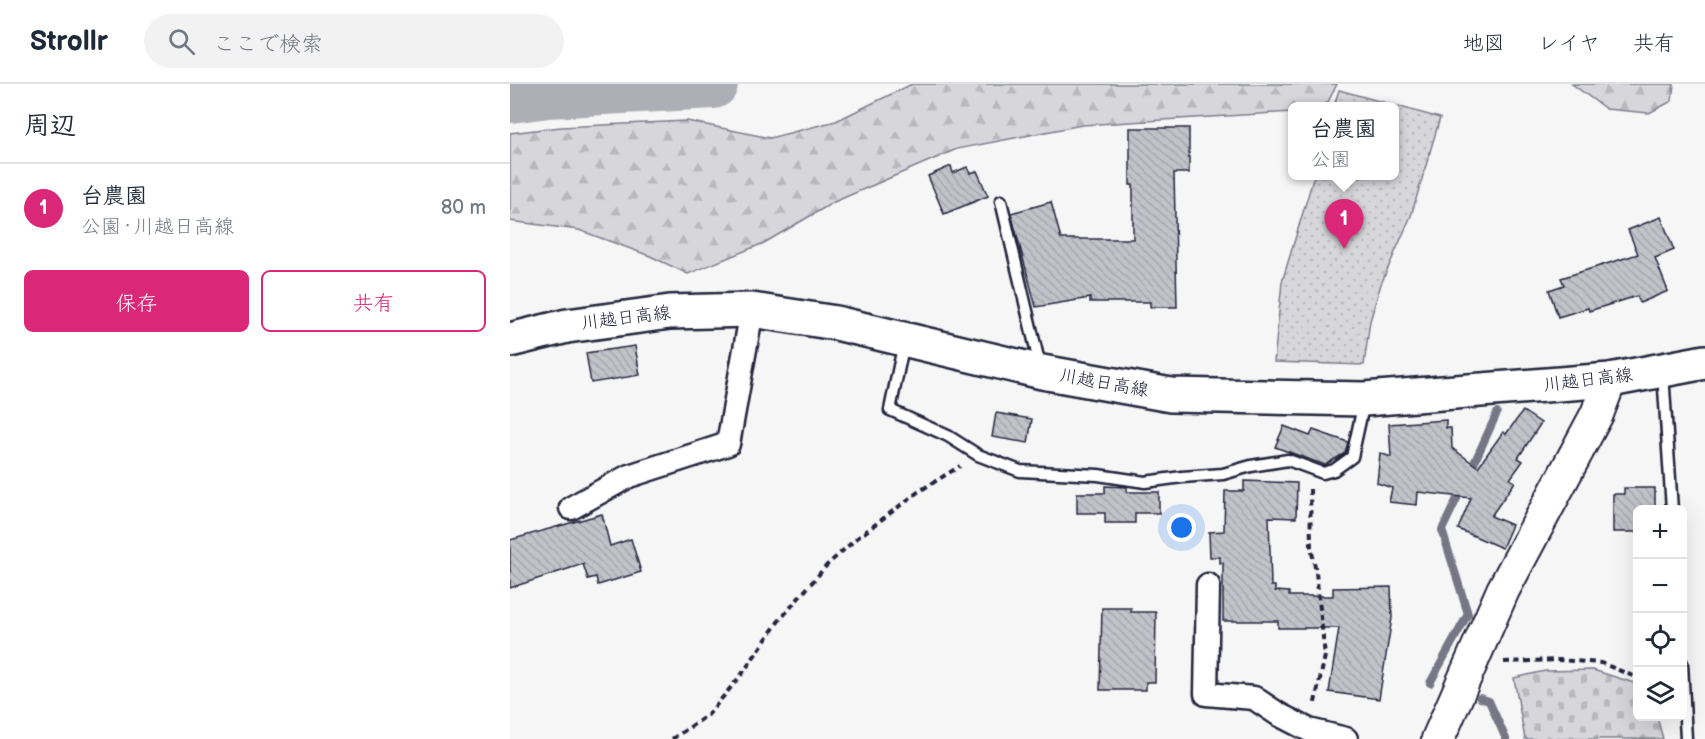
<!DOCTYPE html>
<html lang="ja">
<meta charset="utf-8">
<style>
body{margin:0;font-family:"Balsamiq Sans","Klee One",sans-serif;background:#f2f2f3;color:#1f2937}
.controls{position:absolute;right:18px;bottom:18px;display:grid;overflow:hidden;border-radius:9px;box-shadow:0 6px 24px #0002}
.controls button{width:54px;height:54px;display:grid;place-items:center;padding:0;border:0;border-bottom:2px solid #e0e1e3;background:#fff;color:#1f2937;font:30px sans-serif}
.you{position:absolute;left:672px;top:444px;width:21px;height:21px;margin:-15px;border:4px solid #fff;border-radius:50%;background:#1a73e8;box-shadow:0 0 0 9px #1a73e833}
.badge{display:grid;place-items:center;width:39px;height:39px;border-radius:50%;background:#db2777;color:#fff;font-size:20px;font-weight:700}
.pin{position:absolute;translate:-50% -50px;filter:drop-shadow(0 2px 3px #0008)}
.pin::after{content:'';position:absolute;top:32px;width:21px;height:18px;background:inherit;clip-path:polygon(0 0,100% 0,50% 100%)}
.popup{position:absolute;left:778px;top:18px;width:111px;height:78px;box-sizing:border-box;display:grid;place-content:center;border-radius:9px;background:#fff;filter:drop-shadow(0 2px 4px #0005);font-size:20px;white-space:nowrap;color:#747a83}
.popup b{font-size:22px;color:#1f2937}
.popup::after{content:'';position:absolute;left:50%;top:100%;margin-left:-12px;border:12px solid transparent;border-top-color:#fff}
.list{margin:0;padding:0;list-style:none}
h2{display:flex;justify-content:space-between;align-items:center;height:78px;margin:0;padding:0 24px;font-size:26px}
h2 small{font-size:20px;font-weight:400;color:#747a83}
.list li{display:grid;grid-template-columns:39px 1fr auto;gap:18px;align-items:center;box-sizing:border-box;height:90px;padding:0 24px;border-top:2px solid #e0e1e3}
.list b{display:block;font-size:22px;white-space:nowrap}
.list p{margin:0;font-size:20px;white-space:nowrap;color:#747a83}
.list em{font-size:20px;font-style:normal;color:#747a83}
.actions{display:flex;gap:12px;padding:18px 24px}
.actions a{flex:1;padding:14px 0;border:2px solid #db2777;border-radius:9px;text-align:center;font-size:21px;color:#db2777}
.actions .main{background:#db2777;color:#fff}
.icon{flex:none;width:33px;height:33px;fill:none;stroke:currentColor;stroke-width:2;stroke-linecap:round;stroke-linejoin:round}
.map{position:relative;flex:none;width:1195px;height:655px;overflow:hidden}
header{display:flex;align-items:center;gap:36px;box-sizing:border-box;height:84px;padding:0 30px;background:#fff;border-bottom:2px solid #e0e1e3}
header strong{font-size:28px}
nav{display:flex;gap:33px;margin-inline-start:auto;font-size:21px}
.search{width:420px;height:54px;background:#f2f2f3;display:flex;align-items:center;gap:15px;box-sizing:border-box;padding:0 21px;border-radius:33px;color:#747a83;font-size:22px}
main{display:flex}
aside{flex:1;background:#fff}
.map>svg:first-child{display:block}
.forest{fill:url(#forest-firs);stroke:#7c7c8b;stroke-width:1.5}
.cemetery{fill:url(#cemetery-stones);stroke:#7c7c8b;stroke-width:1.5}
.park{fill:url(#park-dots);stroke:#7c7c8b;stroke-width:1.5}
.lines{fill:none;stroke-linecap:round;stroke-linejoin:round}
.stream{stroke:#767685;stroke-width:8}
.river{stroke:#aeaeb7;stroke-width:50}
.building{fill:url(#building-back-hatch);stroke:#22223b;stroke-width:1.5}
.lane-casing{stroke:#22223b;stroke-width:15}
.street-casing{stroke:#22223b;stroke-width:27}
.secondary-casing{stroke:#22223b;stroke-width:36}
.primary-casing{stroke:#22223b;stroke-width:38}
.path{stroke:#22223b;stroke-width:4;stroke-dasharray:6 4.5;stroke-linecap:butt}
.lane{stroke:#fff;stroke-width:10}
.street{stroke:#fff;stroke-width:22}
.secondary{stroke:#fff;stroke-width:32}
.primary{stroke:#fff;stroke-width:33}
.labels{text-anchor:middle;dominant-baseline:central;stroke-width:5;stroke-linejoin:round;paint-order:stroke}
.street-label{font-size:18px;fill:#22223b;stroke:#fff}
</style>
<header>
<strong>Strollr</strong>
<div class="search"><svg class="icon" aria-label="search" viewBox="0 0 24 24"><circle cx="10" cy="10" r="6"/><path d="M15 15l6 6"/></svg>ここで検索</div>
<nav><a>地図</a><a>レイヤ</a><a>共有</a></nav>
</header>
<main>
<aside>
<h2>周辺<small></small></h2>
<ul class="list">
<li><span class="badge">1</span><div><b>台農園</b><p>公園 · 川越日高線</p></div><em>80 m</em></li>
</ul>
<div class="actions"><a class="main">保存</a><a>共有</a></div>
</aside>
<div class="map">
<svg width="1195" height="655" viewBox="0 0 1195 655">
<defs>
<pattern id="forest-firs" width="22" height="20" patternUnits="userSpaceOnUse" patternTransform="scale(1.5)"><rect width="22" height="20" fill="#d7d7db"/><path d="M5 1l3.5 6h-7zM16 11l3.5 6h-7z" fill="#b8b8bd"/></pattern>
<pattern id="cemetery-stones" width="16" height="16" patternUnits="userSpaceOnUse" patternTransform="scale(1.5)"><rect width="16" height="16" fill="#d7d7db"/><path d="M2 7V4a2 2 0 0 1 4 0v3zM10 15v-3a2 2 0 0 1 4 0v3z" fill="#b8b8bd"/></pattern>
<pattern id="park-dots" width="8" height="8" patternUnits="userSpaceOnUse" patternTransform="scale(1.5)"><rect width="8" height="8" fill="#d7d7db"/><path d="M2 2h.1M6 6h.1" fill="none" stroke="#b8b8bd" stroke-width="1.8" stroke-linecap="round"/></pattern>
<pattern id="building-back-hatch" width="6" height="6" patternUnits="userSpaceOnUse" patternTransform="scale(1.5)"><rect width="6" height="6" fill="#c2c2c9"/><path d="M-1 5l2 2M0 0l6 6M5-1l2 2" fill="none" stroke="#a6a6ae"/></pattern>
</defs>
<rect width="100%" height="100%" fill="#f6f6f7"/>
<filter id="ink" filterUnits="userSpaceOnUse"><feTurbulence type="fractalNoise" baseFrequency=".0167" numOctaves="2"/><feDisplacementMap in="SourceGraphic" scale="12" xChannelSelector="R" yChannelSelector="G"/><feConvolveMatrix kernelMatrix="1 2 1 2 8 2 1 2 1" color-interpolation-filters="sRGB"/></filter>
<g filter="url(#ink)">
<!-- forest -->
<g class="forest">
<path d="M 402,0 L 827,0 L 816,22 L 783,22 L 783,28 L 572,41 L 447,65 L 324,118 L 254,159 L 178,190 L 140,172 L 69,146 L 0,137 L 0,49 L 51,43 L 177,37 L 260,54 L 326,37 Z"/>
<path d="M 1062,0 L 1164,0 L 1162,17 L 1139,29 L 1096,25 Z"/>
</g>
<!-- cemetery -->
<path class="cemetery" d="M 1083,586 L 1124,599 L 1127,602 L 1128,632 L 1147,633 L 1153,655 L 1015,655 L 1004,594 L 1035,587 Z"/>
<!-- park -->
<path class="park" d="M 829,6 L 930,34 L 901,132 L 871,200 L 860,237 L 854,281 L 764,278 L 772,198 L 804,92 L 885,92 L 885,22 L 824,22 Z"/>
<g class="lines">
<!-- stream -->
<g class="stream">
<path d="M 959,390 L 987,329"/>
<path d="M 920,599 L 958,530 L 932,446 L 952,404"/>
<path d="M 970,614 L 979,617 L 996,655"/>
</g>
<!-- river -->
<path class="river" d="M 0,14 L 38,9 L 203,0"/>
</g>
<!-- building -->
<g class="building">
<path d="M 620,44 L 679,44 L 679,89 L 664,89 L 667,223 L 640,223 L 640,218 L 580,218 L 580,214 L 526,223 L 501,129 L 541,118 L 551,155 L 623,155 L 623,101 L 620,101 Z"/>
<path d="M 441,82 L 443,89 L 457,83 L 460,89 L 467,87 L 478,112 L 434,130 L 418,92 Z"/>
<path d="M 1151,133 L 1164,166 L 1145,174 L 1158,207 L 1130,219 L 1127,212 L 1079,227 L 1078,224 L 1048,233 L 1039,206 L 1054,201 L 1051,194 L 1128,170 L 1118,146 Z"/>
<path d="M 125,262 L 130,291 L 81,299 L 76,269 Z"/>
<path d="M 1013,327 L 1031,339 L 1008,374 L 1013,377 L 1000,395 L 1005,398 L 981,432 L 1002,441 L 992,464 L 948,445 L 961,414 L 908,408 L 907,421 L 879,418 L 882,404 L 867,399 L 870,369 L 881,373 L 879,340 L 936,336 L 936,344 L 941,344 L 942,364 L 968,383 L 993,348 L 996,350 Z"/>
<path d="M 486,329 L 522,335 L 518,359 L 482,353 Z"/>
<path d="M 774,342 L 800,352 L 803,346 L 838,358 L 835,369 L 815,381 L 765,363 Z"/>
<path d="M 734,397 L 787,399 L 786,434 L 759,433 L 761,502 L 765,502 L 765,507 L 779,508 L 779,512 L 823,512 L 823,504 L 881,503 L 882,534 L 869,615 L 819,608 L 829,544 L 768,544 L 768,537 L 713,537 L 713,479 L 710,479 L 710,473 L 700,473 L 699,448 L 714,447 L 715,407 L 734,407 Z"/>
<path d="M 595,402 L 617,403 L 617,408 L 649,408 L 649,429 L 625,429 L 625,439 L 595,439 L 595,429 L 567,429 L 567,409 L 595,409 Z"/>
<path d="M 1114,404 L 1145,404 L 1145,426 L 1128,426 L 1128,448 L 1103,448 L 1103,410 L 1114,410 Z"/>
<path d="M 92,430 L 100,462 L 121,455 L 131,488 L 88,501 L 86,493 L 78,495 L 73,480 L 0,504 L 0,456 Z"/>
<path d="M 592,524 L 621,524 L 621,528 L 646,528 L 645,598 L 636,598 L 636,606 L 590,606 Z"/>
</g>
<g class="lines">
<defs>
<g id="lane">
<path d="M 491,117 L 530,282"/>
<path d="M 394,258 L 380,326 L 438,352 L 468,371 L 510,387 L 588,391 L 635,398 L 672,393 L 713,390 L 741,382 L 778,376 L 813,389 L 824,386 L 842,373 L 854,318"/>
<path d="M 1153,289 L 1162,426"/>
<path d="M 1172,579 L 1176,655"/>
</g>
<g id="street">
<path d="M 61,424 L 119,392 L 218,360 L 242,226"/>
<path d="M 698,501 L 696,610 L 744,614 L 768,630 L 799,646 L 836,655"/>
</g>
<path id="secondary" d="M 928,655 L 993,506 L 1087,330 L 1100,296"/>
<path id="primary" d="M 0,256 L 57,242 L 160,228 L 242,226 L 326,239 L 532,288 L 661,311 L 854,315 L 1100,296 L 1195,278"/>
</defs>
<!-- lane casing -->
<use href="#lane" class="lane-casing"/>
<!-- street casing -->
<use href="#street" class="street-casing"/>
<!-- secondary casing -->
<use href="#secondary" class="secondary-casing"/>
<!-- primary casing -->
<use href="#primary" class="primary-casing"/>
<!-- path -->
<g class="path">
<path d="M 800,405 L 801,463 L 806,488 L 815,572 L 804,623"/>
<path d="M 994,578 L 1048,576 L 1091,579 L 1128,594"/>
<path d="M 162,655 L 198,631 L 232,590 L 268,538 L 317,481 L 346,455 L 408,408 L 450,382"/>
</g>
<!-- lane -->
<use href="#lane" class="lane"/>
<!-- street -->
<use href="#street" class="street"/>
<!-- secondary -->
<use href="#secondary" class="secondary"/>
<!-- primary -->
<use href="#primary" class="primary"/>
</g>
</g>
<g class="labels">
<!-- street labels -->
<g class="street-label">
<text transform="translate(116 234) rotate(-7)">川越日高線</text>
<text transform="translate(1078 296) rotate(-7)">川越日高線</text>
<text transform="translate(594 299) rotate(10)">川越日高線</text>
</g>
</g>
</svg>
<div class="controls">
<button>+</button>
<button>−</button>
<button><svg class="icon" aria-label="locate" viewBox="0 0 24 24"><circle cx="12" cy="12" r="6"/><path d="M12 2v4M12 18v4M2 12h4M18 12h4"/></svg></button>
<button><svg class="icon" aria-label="layers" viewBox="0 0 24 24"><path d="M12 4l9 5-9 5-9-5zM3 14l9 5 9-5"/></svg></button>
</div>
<div class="you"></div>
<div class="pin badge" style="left:834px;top:165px">1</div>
<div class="popup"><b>台農園</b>公園</div>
</div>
</main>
